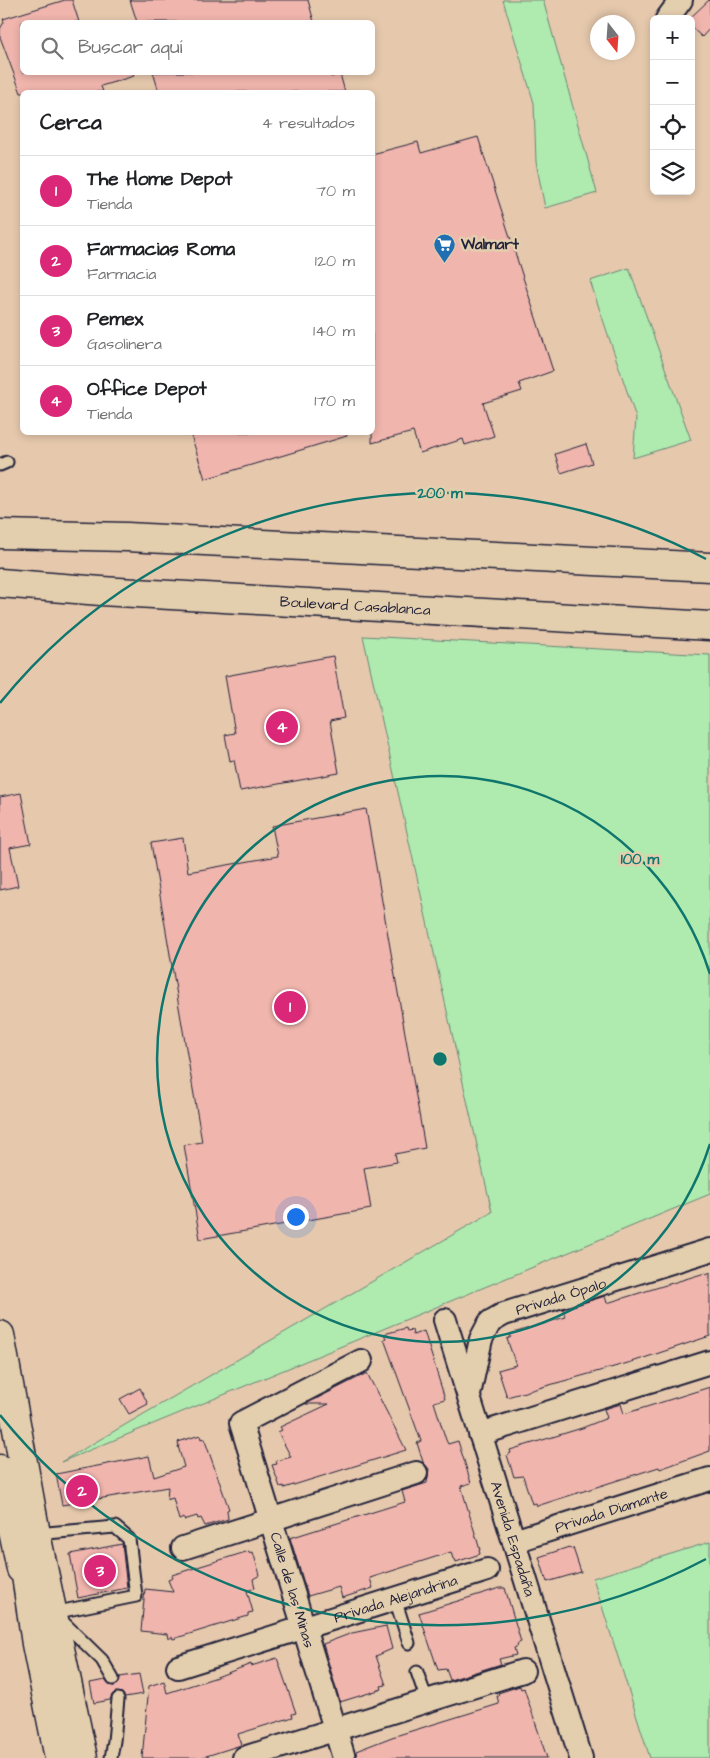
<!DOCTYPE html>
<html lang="es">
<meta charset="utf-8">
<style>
body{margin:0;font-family:"Architects Daughter",sans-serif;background:#f2f2f2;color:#202124}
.controls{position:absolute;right:15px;top:15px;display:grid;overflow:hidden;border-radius:8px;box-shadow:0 2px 8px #0003}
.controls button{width:45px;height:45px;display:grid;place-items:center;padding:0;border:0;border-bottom:1px solid #e0e0e0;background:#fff;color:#202124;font:25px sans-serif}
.compass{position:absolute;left:590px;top:15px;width:45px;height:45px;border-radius:50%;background:#fff;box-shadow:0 2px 8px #0003;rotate:163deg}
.you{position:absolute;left:295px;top:1216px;width:18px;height:18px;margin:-12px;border:4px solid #fff;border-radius:50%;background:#1a73e8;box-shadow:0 0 0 8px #1a73e833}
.badge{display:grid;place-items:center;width:32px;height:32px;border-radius:50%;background:#db2777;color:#fff;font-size:16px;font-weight:700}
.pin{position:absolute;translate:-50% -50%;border:2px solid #fff;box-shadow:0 1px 5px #0006}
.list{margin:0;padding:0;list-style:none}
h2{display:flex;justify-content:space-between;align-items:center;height:65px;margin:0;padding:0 20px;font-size:21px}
h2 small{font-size:16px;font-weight:400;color:#757577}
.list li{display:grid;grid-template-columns:32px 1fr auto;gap:15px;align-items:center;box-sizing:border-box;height:70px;padding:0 20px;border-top:1px solid #e0e0e0}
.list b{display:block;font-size:19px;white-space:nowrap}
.list p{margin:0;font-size:16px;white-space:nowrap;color:#757577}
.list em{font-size:16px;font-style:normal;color:#757577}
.icon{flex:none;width:28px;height:28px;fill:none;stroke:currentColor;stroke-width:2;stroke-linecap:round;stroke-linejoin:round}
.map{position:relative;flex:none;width:710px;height:1758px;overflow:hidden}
.search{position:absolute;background:#fff;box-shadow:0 2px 8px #0003;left:20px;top:20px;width:355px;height:55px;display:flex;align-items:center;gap:12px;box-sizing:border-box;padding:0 18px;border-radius:8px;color:#757577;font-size:19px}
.panel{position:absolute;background:#fff;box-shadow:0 2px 8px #0003;left:20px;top:90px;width:355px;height:345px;border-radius:8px}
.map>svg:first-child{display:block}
.green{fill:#afeaaf;stroke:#688675}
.building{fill:#f0b5ad;stroke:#22223b}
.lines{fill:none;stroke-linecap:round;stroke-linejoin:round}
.service-casing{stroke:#22223b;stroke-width:15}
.minor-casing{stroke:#22223b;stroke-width:26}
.primary-casing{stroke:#22223b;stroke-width:31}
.trunk-casing{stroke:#22223b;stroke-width:31}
.service{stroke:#e3cead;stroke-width:11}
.minor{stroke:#e3cead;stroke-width:22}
.primary{stroke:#e3cead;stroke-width:28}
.trunk{stroke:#e3cead;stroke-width:28}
.ring{fill:none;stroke:#0f766e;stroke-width:2.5}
.labels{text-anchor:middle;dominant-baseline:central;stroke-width:5;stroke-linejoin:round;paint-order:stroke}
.poi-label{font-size:15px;font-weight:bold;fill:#22223b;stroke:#e3cead;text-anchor:start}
.street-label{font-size:15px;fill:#22223b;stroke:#e3cead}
.centre{fill:#0f766e;stroke:#e3cead;stroke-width:2.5}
.ring-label{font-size:15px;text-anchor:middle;font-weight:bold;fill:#0f766e;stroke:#e3cead;stroke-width:5;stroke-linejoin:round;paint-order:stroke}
</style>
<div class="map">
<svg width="710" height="1758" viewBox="0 0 710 1758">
<rect width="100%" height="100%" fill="#e6c9ad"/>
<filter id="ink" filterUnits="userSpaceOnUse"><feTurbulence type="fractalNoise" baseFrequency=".02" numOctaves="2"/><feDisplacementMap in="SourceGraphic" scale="10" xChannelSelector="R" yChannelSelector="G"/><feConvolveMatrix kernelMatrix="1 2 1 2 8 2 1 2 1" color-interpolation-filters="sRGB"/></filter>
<g filter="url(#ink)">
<!-- green -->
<g class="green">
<path d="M 503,0 L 543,0 L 597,193 L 545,208 L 536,162 L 534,103 Z"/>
<path d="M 629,268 L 691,440 L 633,458 L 636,418 L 590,281 Z"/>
<path d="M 363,636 L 710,655 L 710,1194 L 61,1462 L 492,1212 Z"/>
<path d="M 710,1542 L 710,1758 L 650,1758 L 593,1578 Z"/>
</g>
<!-- building -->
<g class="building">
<path d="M 65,0 L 72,0 L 79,22 L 22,22 L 22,72 L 133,72 L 134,76 L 101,86 L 103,92 L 21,93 L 0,37 L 0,29 L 4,22 L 3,19 Z"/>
<path d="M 130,0 L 308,0 L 314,22 L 137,22 Z"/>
<path d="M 709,0 L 710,0 L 710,28 L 702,37 L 691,27 L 691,17 Z"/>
<path d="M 153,72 L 330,72 L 331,77 L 340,74 L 345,92 L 159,92 Z"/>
<path d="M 478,137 L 553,371 L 519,383 L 522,391 L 483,403 L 494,436 L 465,445 L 463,439 L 420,453 L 413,432 L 372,443 L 372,154 L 418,142 L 421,153 Z"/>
<path d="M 190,432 L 346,432 L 347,436 L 205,479 Z"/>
<path d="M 586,444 L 592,463 L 561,473 L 555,454 Z"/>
<path d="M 333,656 L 344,718 L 330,721 L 339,773 L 240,791 L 234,760 L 230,761 L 225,735 L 235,733 L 225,676 Z"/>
<path d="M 21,793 L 31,844 L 10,848 L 18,886 L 0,890 L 0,797 Z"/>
<path d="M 366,809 L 425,1148 L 395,1154 L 397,1162 L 364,1168 L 371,1209 L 200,1239 L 184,1145 L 202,1142 L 151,843 L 183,838 L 188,872 L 278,856 L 272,826 Z"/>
<path d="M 705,1273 L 706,1275 L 710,1273 L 710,1336 L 635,1361 L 507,1397 L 498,1370 L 516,1365 L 507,1339 L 511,1337 L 510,1334 L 565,1317 L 563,1309 L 605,1296 L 607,1303 Z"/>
<path d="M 406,1328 L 407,1331 L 412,1330 L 413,1335 L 424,1331 L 445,1399 L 434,1402 L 446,1440 L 448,1444 L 458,1441 L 471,1483 L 461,1486 L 480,1550 L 479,1550 L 480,1554 L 456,1562 L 455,1559 L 453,1559 L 451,1552 L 370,1578 L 373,1588 L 342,1598 L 339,1587 L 308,1596 L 290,1538 L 405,1502 L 402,1491 L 427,1483 L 429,1469 L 423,1462 L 417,1443 L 421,1441 L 384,1339 L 386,1338 L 384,1334 Z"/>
<path d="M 367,1373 L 406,1450 L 284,1488 L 284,1486 L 280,1487 L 272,1465 L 277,1464 L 276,1461 L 291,1457 L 278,1432 L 282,1430 L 280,1427 L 329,1404 L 306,1404 Z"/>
<path d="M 710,1387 L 710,1451 L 660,1469 L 659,1467 L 537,1506 L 536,1503 L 532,1504 L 523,1476 L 514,1477 L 507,1455 L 511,1453 L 510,1450 L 582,1428 L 607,1418 L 604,1409 L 621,1404 L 624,1414 Z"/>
<path d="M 140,1388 L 148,1404 L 129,1414 L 120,1399 Z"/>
<path d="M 200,1435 L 201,1439 L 204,1438 L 229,1509 L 227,1510 L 228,1519 L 205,1526 L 201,1518 L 198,1519 L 197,1516 L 184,1520 L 184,1518 L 179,1520 L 173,1498 L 167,1500 L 168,1487 L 62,1505 L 56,1474 L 149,1456 L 154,1477 L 184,1467 L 178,1446 L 179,1446 L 178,1442 Z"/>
<path d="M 122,1544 L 127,1588 L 78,1598 L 70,1554 Z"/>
<path d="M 569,1547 L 570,1549 L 573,1548 L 581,1572 L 547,1582 L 539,1557 Z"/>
<path d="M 249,1551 L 249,1553 L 253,1552 L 260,1575 L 253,1579 L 255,1588 L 247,1591 L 253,1612 L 248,1613 L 248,1616 L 173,1639 L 172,1637 L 168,1639 L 167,1634 L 141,1631 L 145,1589 L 173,1592 L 168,1580 L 173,1578 L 172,1575 Z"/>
<path d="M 500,1588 L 505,1588 L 521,1642 L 517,1644 L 518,1646 L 514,1648 L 516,1655 L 499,1659 L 501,1664 L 450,1680 L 446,1669 L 438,1670 L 419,1613 Z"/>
<path d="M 386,1626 L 392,1649 L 376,1656 L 386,1685 L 381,1686 L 382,1689 L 340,1702 L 323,1644 L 352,1633 Z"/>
<path d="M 277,1658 L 296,1713 L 292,1714 L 293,1717 L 238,1734 L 241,1745 L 200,1758 L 142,1758 L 149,1686 L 164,1681 L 167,1693 L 214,1678 L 251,1664 L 251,1666 Z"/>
<path d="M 139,1674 L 143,1694 L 125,1697 L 122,1693 L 115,1692 L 112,1695 L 110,1700 L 94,1703 L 90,1683 L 105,1680 L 109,1685 L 114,1686 L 119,1683 L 120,1677 Z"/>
<path d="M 520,1686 L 521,1689 L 524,1688 L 547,1758 L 357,1758 L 356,1751 L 392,1737 L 499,1704 L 497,1696 L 499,1696 L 498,1693 Z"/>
</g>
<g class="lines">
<defs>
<g id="service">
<path d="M 0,465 L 7,462"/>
<path d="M 36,1534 L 115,1527 L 129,1539 L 136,1596 L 53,1613"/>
<path d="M 395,1599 L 409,1643"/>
<path d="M 60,1619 L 102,1660 L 113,1679"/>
<path d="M 417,1672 L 427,1701"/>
<path d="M 111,1758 L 114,1741 L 118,1699"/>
</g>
<g id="minor">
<path d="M 667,19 L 681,0"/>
<path id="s1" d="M 445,1320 L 581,1758"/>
<path id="s2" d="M 469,1395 L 481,1339 L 490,1322 L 504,1314 L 710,1250"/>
<path d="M 480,1434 L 710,1362"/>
<path id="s3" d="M 514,1541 L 710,1479"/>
<path d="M 183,1548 L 416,1473"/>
<path id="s4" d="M 178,1667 L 487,1570"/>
<path d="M 244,1758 L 523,1671"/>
<path d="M 344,1758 L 241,1423 L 361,1361"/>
</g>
<g id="primary">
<path d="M 0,534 L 127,537 L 710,567"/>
<path id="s5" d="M 0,583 L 101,591 L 710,626"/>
</g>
<g id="trunk">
<path d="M 0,1335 L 36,1534 L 83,1758"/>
<path d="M 0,1469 L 21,1569"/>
<path d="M 22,1548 L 36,1644 L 59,1758"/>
</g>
</defs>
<!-- service casing -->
<use href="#service" class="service-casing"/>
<!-- minor casing -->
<use href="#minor" class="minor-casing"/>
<!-- primary casing -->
<use href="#primary" class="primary-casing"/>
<!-- trunk casing -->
<use href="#trunk" class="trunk-casing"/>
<!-- service -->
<use href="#service" class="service"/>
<!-- minor -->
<use href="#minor" class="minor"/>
<!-- primary -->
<use href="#primary" class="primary"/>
<!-- trunk -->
<use href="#trunk" class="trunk"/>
</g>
</g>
<!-- distance rings -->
<g class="ring">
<path d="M710 1144A283 283 0 1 1 710 974"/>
<path d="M706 1559A566 566 0 0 1 0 1415M0 703A566 566 0 0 1 706 559"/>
</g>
<!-- icons -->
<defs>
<symbol id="supermarket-pin" viewBox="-11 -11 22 30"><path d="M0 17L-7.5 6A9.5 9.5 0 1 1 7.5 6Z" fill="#1f6fb2" stroke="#e3cead"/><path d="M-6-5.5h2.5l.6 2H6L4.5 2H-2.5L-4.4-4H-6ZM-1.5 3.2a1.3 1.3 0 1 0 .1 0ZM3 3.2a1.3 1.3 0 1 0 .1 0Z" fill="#fff"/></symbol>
</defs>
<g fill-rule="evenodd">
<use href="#supermarket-pin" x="432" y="232" width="25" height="34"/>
</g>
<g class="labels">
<!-- poi labels -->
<g class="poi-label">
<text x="461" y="244">Walmart</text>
</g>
<!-- street labels -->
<g class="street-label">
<text stroke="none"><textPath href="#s5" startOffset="356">Boulevard Casablanca</textPath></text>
<text stroke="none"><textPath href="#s2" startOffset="152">Privada Ópalo</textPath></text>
<text stroke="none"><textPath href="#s3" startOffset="102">Privada Diamante</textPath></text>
<text stroke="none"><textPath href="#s1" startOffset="229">Avenida Espadaña</textPath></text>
<text transform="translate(292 1590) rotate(73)">Calle de las Minas</text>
<text stroke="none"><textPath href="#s4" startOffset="228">Privada Alejandrina</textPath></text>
</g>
</g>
<circle cx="440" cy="1059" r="8" class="centre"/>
<g class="ring-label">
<text x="440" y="498">200 m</text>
<text x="640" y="864">100 m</text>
</g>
</svg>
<div class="controls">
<button>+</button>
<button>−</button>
<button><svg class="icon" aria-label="locate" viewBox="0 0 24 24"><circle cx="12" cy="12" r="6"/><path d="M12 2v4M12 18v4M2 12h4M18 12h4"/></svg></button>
<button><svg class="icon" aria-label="layers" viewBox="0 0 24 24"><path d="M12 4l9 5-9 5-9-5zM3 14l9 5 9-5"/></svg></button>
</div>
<svg class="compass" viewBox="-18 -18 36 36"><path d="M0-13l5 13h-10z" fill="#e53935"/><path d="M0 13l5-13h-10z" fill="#757577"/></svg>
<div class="you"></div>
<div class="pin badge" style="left:290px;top:1007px">1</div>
<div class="pin badge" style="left:82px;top:1491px">2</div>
<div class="pin badge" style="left:100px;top:1571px">3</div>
<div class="pin badge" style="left:282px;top:727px">4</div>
<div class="search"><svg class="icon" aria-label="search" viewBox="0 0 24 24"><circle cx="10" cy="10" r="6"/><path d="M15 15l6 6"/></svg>Buscar aquí</div>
<section class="panel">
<h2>Cerca<small>4 resultados</small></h2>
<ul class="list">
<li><span class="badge">1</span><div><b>The Home Depot</b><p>Tienda</p></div><em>70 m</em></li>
<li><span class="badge">2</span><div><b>Farmacias Roma</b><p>Farmacia</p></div><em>120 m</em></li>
<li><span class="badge">3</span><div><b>Pemex</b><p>Gasolinera</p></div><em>140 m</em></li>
<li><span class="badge">4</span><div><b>Office Depot</b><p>Tienda</p></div><em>170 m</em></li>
</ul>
</section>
</div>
